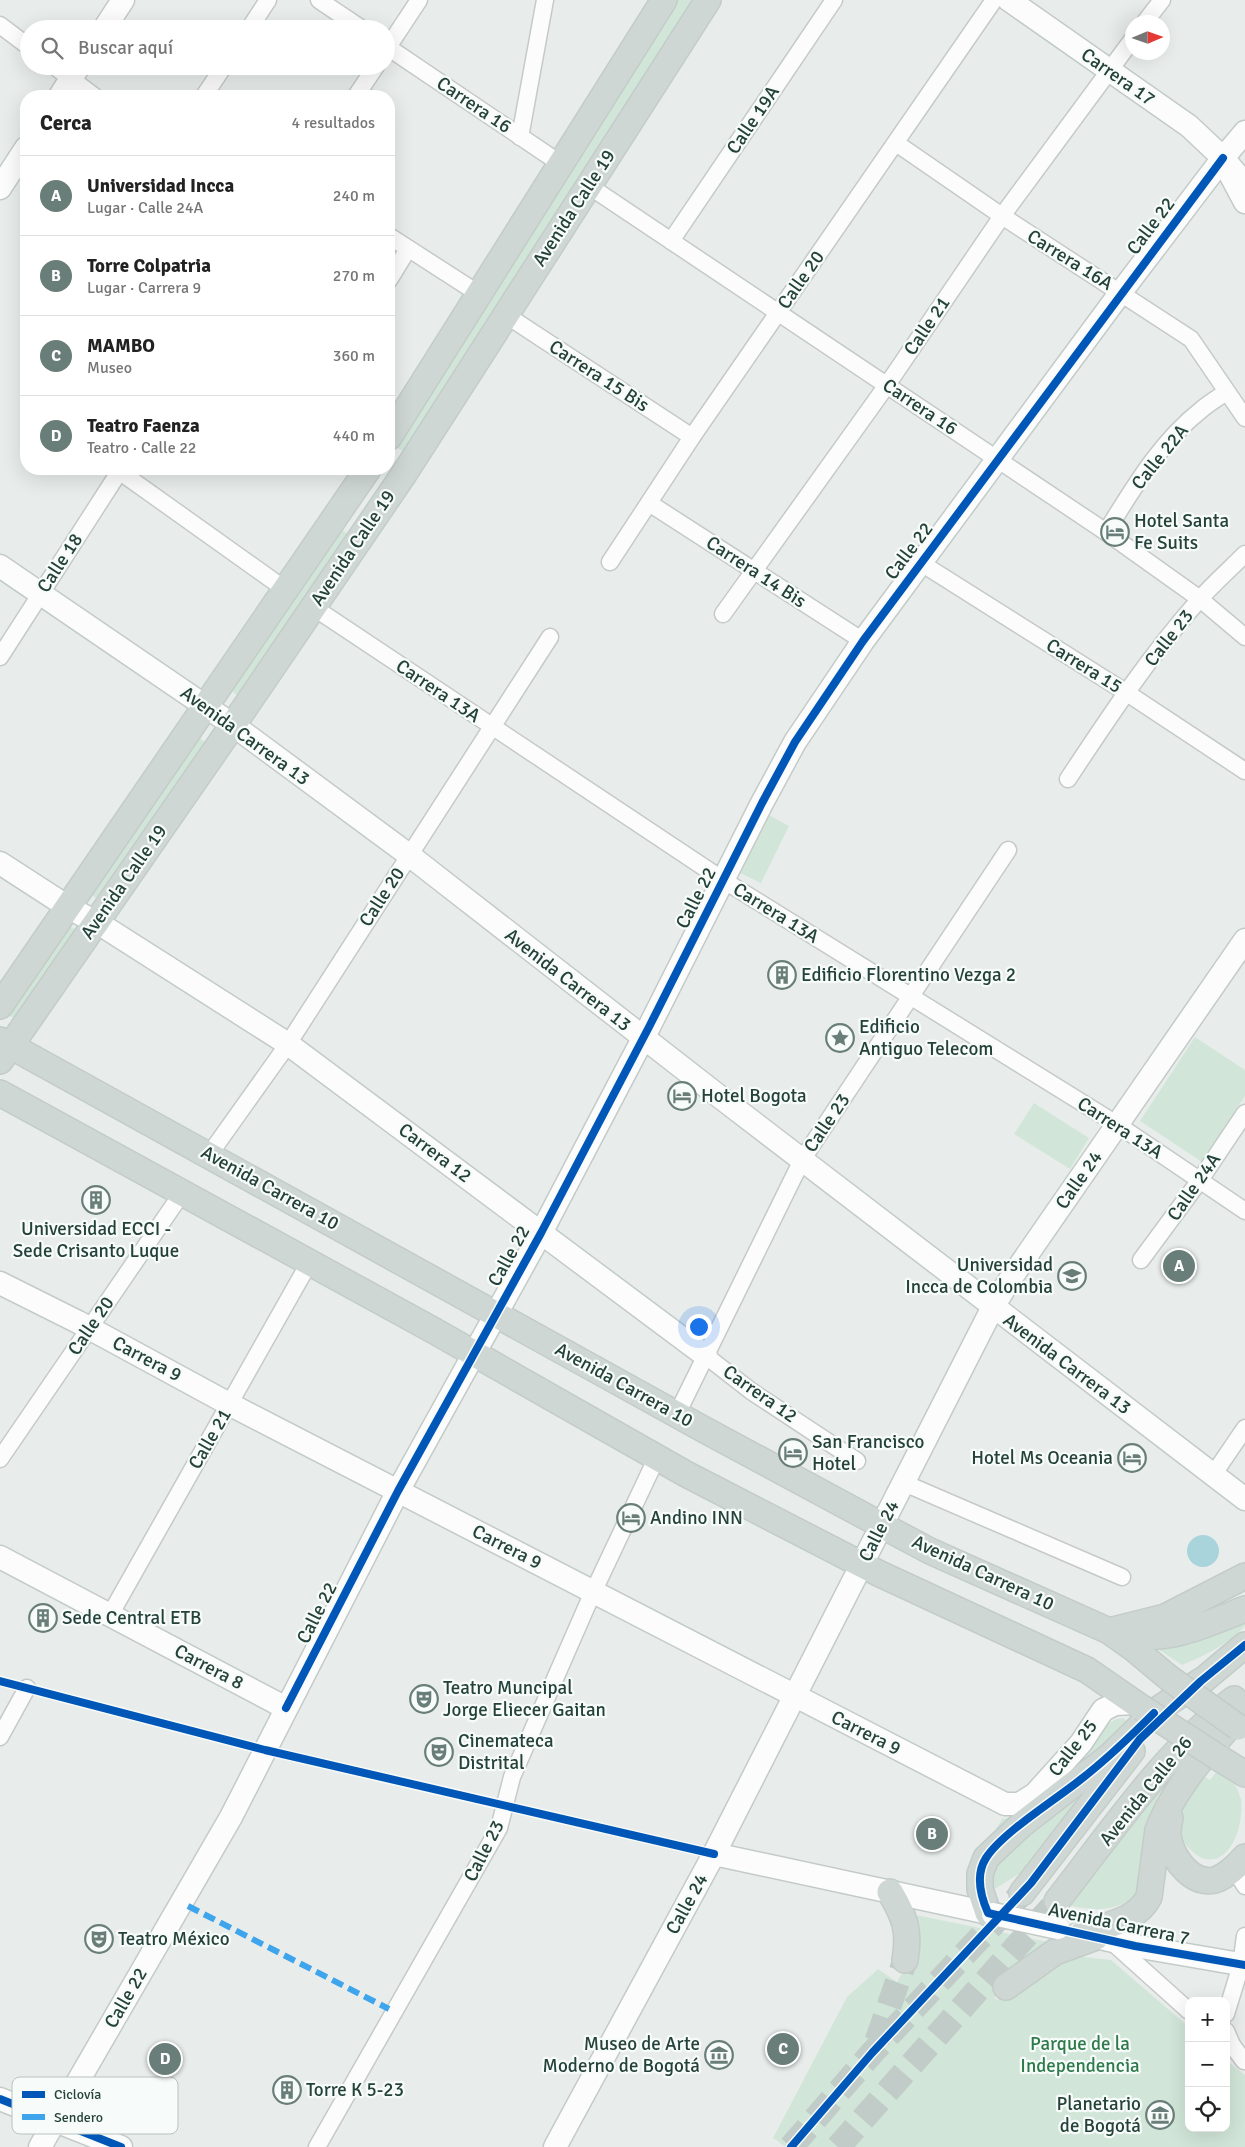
<!DOCTYPE html>
<html lang="es">
<meta charset="utf-8">
<style>
body{margin:0;font-family:Signika,sans-serif;background:#f2f2f2;color:#222}
.controls{position:absolute;right:15px;bottom:15px;display:grid;overflow:hidden;border-radius:10px;box-shadow:0 5px 20px #0002}
.controls button{width:45px;height:45px;display:grid;place-items:center;padding:0;border:0;border-bottom:1px solid #e0e0e0;background:#fff;color:#222;font:25px sans-serif}
.compass{position:absolute;left:1125px;top:15px;width:45px;height:45px;border-radius:50%;background:#fff;box-shadow:0 5px 20px #0002;rotate:88deg}
.you{position:absolute;left:698px;top:1326px;width:18px;height:18px;margin:-12px;border:4px solid #fff;border-radius:50%;background:#1a73e8;box-shadow:0 0 0 8px #1a73e833}
.badge{display:grid;place-items:center;width:32px;height:32px;border-radius:50%;background:#697e78;color:#fff;font-size:16px;font-weight:700}
.pin{position:absolute;translate:-50% -50%;border:2px solid #fff;box-shadow:0 1px 5px #0006}
.list{margin:0;padding:0;list-style:none}
h2{display:flex;justify-content:space-between;align-items:center;height:65px;margin:0;padding:0 20px;font-size:21px}
h2 small{font-size:16px;font-weight:400;color:#767676}
.list li{display:grid;grid-template-columns:32px 1fr auto;gap:15px;align-items:center;box-sizing:border-box;height:80px;padding:0 20px;border-top:1px solid #e0e0e0}
.list b{display:block;font-size:19px;white-space:nowrap}
.list p{margin:0;font-size:16px;white-space:nowrap;color:#767676}
.list em{font-size:16px;font-style:normal;color:#767676}
.icon{flex:none;width:28px;height:28px;fill:none;stroke:currentColor;stroke-width:2;stroke-linecap:round;stroke-linejoin:round}
.map{position:relative;flex:none;width:1245px;height:2147px;overflow:hidden}
.search{position:absolute;background:#fff;box-shadow:0 5px 20px #0002;left:20px;top:20px;width:375px;height:55px;display:flex;align-items:center;gap:12px;box-sizing:border-box;padding:0 18px;border-radius:28px;color:#767676;font-size:19px}
.panel{position:absolute;background:#fff;box-shadow:0 5px 20px #0002;left:20px;top:90px;width:375px;height:385px;border-radius:20px}
.map>svg:first-child{display:block}
.green{fill:#d1e6d8}
.water{fill:#a9d4db}
.lines{fill:none;stroke-linecap:round;stroke-linejoin:round}
.primary-tunnel{stroke:#c1cbc8;stroke-width:25;stroke-dasharray:25 12;stroke-linecap:butt}
.street-casing{stroke:#c5cac8;stroke-width:19}
.secondary-casing{stroke:#c3cbc8;stroke-width:25}
.primary-casing{stroke:#c3ccc9;stroke-width:28}
.street{stroke:#fcfcfc;stroke-width:16}
.secondary{stroke:#fcfcfc;stroke-width:22}
.primary{stroke:#cfd7d5;stroke-width:25}
.secondary-bridge-casing{stroke:#c3cbc8;stroke-width:25;stroke-linecap:butt}
.primary-bridge-casing{stroke:#c3ccc9;stroke-width:28;stroke-linecap:butt}
.secondary-bridge{stroke:#fcfcfc;stroke-width:22}
.primary-bridge{stroke:#cfd7d5;stroke-width:25}
.quiet{stroke:#3ea4ec;stroke-width:6;stroke-dasharray:12 6;stroke-linecap:butt}
.cycleway-casing{stroke:#f7fbf9;stroke-width:11}
.cycleway{stroke:#0057b8;stroke-width:8}
.labels{text-anchor:middle;dominant-baseline:central;stroke-width:4.5;stroke-linejoin:round;paint-order:stroke}
.street-label{font-size:19px;fill:#24423a;stroke:#f7fbf9}
.poi-label{font-size:19px;fill:#24423a;stroke:#f7fbf9;text-anchor:start}
.park-label{font-size:19px;fill:#2d7a4b;stroke:#f7fbf9}
.key{fill:#f7fbf9;stroke:#b8c4c0;stroke-width:1}
.key-label{font-size:14px;fill:#24423a}
</style>
<div class="map">
<svg width="1245" height="2147" viewBox="0 0 1245 2147">
<rect width="100%" height="100%" fill="#e8edeb"/>
<!-- green -->
<g class="green">
<path d="M 675,0 L 695,0 L 405,452 L 397,448 Z"/>
<path d="M 340,528 L 349,535 L 238,696 L 229,689 Z"/>
<path d="M 196,735 L 205,742 L 96,898 L 90,893 Z"/>
<path d="M 769,815 L 789,826 L 761,883 L 740,873 Z"/>
<path d="M 69,926 L 76,930 L 15,1019 L 8,1015 Z"/>
<path d="M 1195,1037 L 1245,1070 L 1245,1096 L 1202,1162 L 1140,1121 Z"/>
<path d="M 1034,1103 L 1089,1138 L 1070,1169 L 1014,1134 Z"/>
<path d="M 1245,1614 L 1245,1626 C 1228,1644 1204,1656 1182,1665 L 1155,1647 Z"/>
<path d="M 1123,1718 L 1127,1721 L 1128,1726 L 975,1864 L 1002,1819 L 1014,1817 L 1099,1736 C 1106,1726 1110,1719 1123,1718 Z"/>
<path d="M 1174,1760 L 1182,1765 L 1141,1895 L 1130,1906 L 1127,1902 C 1105,1912 1091,1910 1068,1905 Z"/>
<path d="M 1104,1766 L 1027,1869 L 993,1890 L 989,1865 Z"/>
<path d="M 1196,1771 L 1210,1780 L 1217,1771 C 1223,1775 1230,1780 1235,1785 C 1238,1789 1239,1795 1241,1799 C 1245,1839 1218,1883 1186,1845 C 1180,1839 1176,1826 1177,1817 C 1178,1807 1192,1781 1196,1771 Z"/>
<path d="M 906,1913 L 1068,1946 L 1006,1987 L 994,1997 L 997,2000 L 1033,1975 L 1067,1955 L 1111,1960 L 1189,2027 L 1189,2128 L 1226,2128 L 1226,2060 L 1245,2075 L 1245,2147 L 786,2147 L 773,2138 L 847,1997 L 878,1969 L 897,1982 L 904,1970 Z"/>
</g>
<!-- water -->
<circle class="water" cx="1203" cy="1551" r="16"/>
<g class="lines">
<!-- primary-tunnel -->
<g class="primary-tunnel">
<path d="M 877,2041 L 905,1960"/>
<path d="M 791,2147 L 872,2053 L 1022,1893"/>
<path d="M 838,2147 L 1057,1901"/>
</g>
<defs>
<g id="street">
<path d="M 319,0 L 362,29"/>
<path d="M 1145,22 L 1162,0"/>
<path d="M 0,25 L 29,47"/>
<path d="M 249,29 L 268,0"/>
<path d="M 386,46 L 561,164"/>
<path d="M 386,50 L 419,0"/>
<path d="M 54,66 L 94,96"/>
<path d="M 204,96 L 224,66"/>
<path d="M 356,96 L 376,66"/>
<path d="M 520,137 L 545,0"/>
<path d="M 896,143 L 1002,216 L 1191,339 L 1245,418"/>
<path d="M 589,186 L 1106,532 L 1200,599 L 1245,637"/>
<path d="M 389,236 L 479,294"/>
<path d="M 671,241 L 834,0"/>
<path d="M 389,280 L 408,249"/>
<path d="M 506,315 L 692,437"/>
<path d="M 119,471 L 286,590"/>
<path d="M 649,503 L 863,641"/>
<path d="M 1106,532 C 1133,489 1160,442 1201,410 C 1209,403 1218,398 1226,392"/>
<path d="M 610,562 L 692,437 L 994,0"/>
<path d="M 921,563 L 1127,693 L 1245,771"/>
<path d="M 313,607 L 723,880 L 1118,1125 L 1245,1211"/>
<path d="M 723,614 L 887,385 L 1002,216 L 1132,40"/>
<path d="M 0,657 L 121,469"/>
<path d="M 1068,779 C 1109,717 1150,655 1199,600 C 1213,584 1230,569 1245,554"/>
<path d="M 209,1155 L 288,1044 L 550,637"/>
<path d="M 1141,1260 L 1200,1180 L 1245,1113"/>
<path d="M 706,1356 L 751,1391 L 857,1461"/>
<path d="M 677,1414 L 802,1160 L 1008,850"/>
<path d="M 0,1459 L 182,1193"/>
<path d="M 1213,1475 L 1245,1428"/>
<path d="M 904,1483 L 1122,1577"/>
<path d="M 110,1615 L 309,1263"/>
<path d="M 0,1737 L 27,1688"/>
<path d="M 1234,1868 L 1245,1886"/>
<path d="M 1111,1941 L 1189,2011"/>
<path d="M 1226,2014 L 1241,1965 L 1245,1936"/>
<path d="M 1226,2031 L 1232,2045 L 1244,2061"/>
<path d="M 317,2147 L 499,1828 L 512,1777 L 589,1601 L 657,1457"/>
</g>
<g id="secondary">
<path d="M 1009,0 L 1189,126 L 1223,158 L 1245,184"/>
<path d="M 104,29 L 123,0"/>
<path d="M 60,96 L 79,66"/>
<path d="M 1229,172 L 1245,202"/>
<path d="M 0,188 L 26,148"/>
<path d="M 0,566 L 233,725 L 409,855 L 720,1097 L 1245,1499"/>
<path d="M 0,863 L 68,907 L 106,928 L 288,1044 L 706,1356"/>
<path d="M 0,1283 L 78,1322 L 229,1404 L 1005,1804 L 1019,1804 L 1035,1794 L 1081,1743 L 1103,1710 L 1115,1704 L 1135,1703"/>
<path d="M 0,1557 L 286,1708"/>
<path d="M 714,1854 L 993,1914"/>
<path d="M 1079,1933 L 1135,1946 L 1245,1965"/>
<path d="M 0,2099 L 121,2147"/>
<path d="M 40,2147 L 231,1817 L 398,1491 L 541,1233 L 649,1027 L 762,803 L 795,742 L 863,641 L 1121,292 L 1223,158 L 1245,132"/>
<path d="M 555,2147 L 714,1854 L 993,1307 L 1009,1281 L 1245,940"/>
</g>
<g id="primary">
<path d="M 389,437 L 664,0"/>
<path d="M 0,1006 L 368,469"/>
<path d="M 0,1040 L 703,1429 L 898,1534 L 930,1551 L 1109,1631 L 1133,1648 L 1169,1678"/>
<path d="M 0,1061 L 233,725 L 404,474 L 708,0"/>
<path d="M 0,1093 L 431,1329 L 686,1474 L 878,1573 L 1087,1670 L 1142,1708"/>
<path d="M 1109,1631 L 1165,1617 L 1245,1576"/>
<path d="M 1130,1635 C 1171,1642 1207,1624 1245,1609"/>
<path d="M 1189,1692 L 1245,1645"/>
<path d="M 1219,1758 L 1245,1774"/>
<path d="M 1170,1818 C 1168,1826 1167,1833 1169,1841 C 1174,1860 1192,1885 1215,1880 C 1227,1876 1237,1866 1245,1857"/>
<path d="M 890,1892 C 905,1917 910,1931 905,1960"/>
<path d="M 1022,1893 L 1132,1751"/>
<path d="M 1057,1901 C 1112,1831 1163,1754 1234,1699"/>
<path d="M 988,1913 L 980,1889 L 980,1874 L 986,1858 L 1021,1825 L 1110,1756 L 1157,1710 L 1201,1681"/>
<path d="M 1082,1934 C 1106,1925 1137,1921 1149,1897 L 1158,1830 C 1176,1783 1213,1746 1245,1708"/>
<path d="M 1006,1987 L 1055,1952 L 1096,1937"/>
</g>
</defs>
<!-- street casing -->
<use href="#street" class="street-casing"/>
<!-- secondary casing -->
<use href="#secondary" class="secondary-casing"/>
<!-- primary casing -->
<use href="#primary" class="primary-casing"/>
<!-- street -->
<use href="#street" class="street"/>
<!-- secondary -->
<use href="#secondary" class="secondary"/>
<!-- primary -->
<use href="#primary" class="primary"/>
<defs>
<path id="secondary-bridge" d="M 993,1914 L 1058,1928"/>
<g id="primary-bridge">
<path d="M 1169,1678 L 1238,1727"/>
<path d="M 1142,1708 L 1219,1758"/>
</g>
</defs>
<!-- secondary-bridge casing -->
<use href="#secondary-bridge" class="secondary-bridge-casing"/>
<!-- primary-bridge casing -->
<use href="#primary-bridge" class="primary-bridge-casing"/>
<!-- secondary-bridge -->
<use href="#secondary-bridge" class="secondary-bridge"/>
<!-- primary-bridge -->
<use href="#primary-bridge" class="primary-bridge"/>
<!-- quiet -->
<path class="quiet" d="M 188,1906 L 389,2009"/>
<defs>
<g id="cycleway">
<path d="M 0,1681 L 265,1750 L 714,1854"/>
<path d="M 286,1708 L 398,1491 L 541,1233 L 649,1027 L 762,803 L 795,742 L 863,641 L 1223,158"/>
<path d="M 1154,1713 C 1130,1737 1106,1760 1080,1780 C 1055,1800 1002,1833 986,1858 C 975,1875 981,1897 988,1913 L 1135,1946 L 1245,1965"/>
<path d="M 0,2099 L 121,2147"/>
<path d="M 791,2147 L 872,2053 L 1031,1883 L 1140,1739 L 1201,1681 L 1245,1645"/>
</g>
</defs>
<!-- cycleway casing -->
<use href="#cycleway" class="cycleway-casing"/>
<!-- cycleway -->
<use href="#cycleway" class="cycleway"/>
</g>
<!-- icons -->
<defs>
<symbol id="hotel-ring" viewBox="-11 -11 22 22"><circle r="9.5" fill="#f7fbf9" stroke="#697e78" stroke-width="1.5"/><path d="M-6-4.5h1.5V1H6V5H4.5V3h-9V5H-6ZM-4 0a1.8 1.8 0 1 1 3.6 0ZM.5 0V-2.5h3Q6-2.5 6 0Z" fill="#697e78"/></symbol>
<symbol id="building-ring" viewBox="-11 -11 22 22"><circle r="9.5" fill="#f7fbf9" stroke="#697e78" stroke-width="1.5"/><path d="M-4-6H4V6H1V3H-1V6H-4ZM-2.5-4.3h1.7v1.8h-1.7ZM.8-4.3h1.7v1.8H.8ZM-2.5-1h1.7V.8h-1.7ZM.8-1h1.7V.8H.8Z" fill="#697e78"/></symbol>
<symbol id="sight-ring" viewBox="-11 -11 22 22"><circle r="9.5" fill="#f7fbf9" stroke="#697e78" stroke-width="1.5"/><path d="M0-6L1.8-2.2L6-1.7L2.9 1.2L3.7 5.4L0 3.3L-3.7 5.4L-2.9 1.2L-6-1.7L-1.8-2.2Z" fill="#697e78"/></symbol>
<symbol id="university-ring" viewBox="-11 -11 22 22"><circle r="9.5" fill="#f7fbf9" stroke="#697e78" stroke-width="1.5"/><path d="M0-5L7-2L0 1L-7-2ZM-4 1L0 2.5L4 1V4Q0 6-4 4Z" fill="#697e78"/></symbol>
<symbol id="theatre-ring" viewBox="-11 -11 22 22"><circle r="9.5" fill="#f7fbf9" stroke="#697e78" stroke-width="1.5"/><path d="M-5-5.5Q0-4 5-5.5V0Q5 5 0 6Q-5 5-5 0ZM-3.3-2.5H-1v1.5H-3.3ZM1-2.5H3.3v1.5H1ZM-2.8 1Q0 5.5 2.8 1Z" fill="#697e78"/></symbol>
<symbol id="museum-ring" viewBox="-11 -11 22 22"><circle r="9.5" fill="#f7fbf9" stroke="#697e78" stroke-width="1.5"/><path d="M0-6L6-3V-2H-6V-3ZM-5-1h2V3h-2ZM-1-1h2V3h-2ZM3-1h2V3H3ZM-6 4H6V6H-6Z" fill="#697e78"/></symbol>
</defs>
<g fill-rule="evenodd">
<use href="#hotel-ring" x="1099" y="516" width="32" height="32"/>
<use href="#building-ring" x="766" y="959" width="32" height="32"/>
<use href="#sight-ring" x="824" y="1022" width="32" height="32"/>
<use href="#hotel-ring" x="666" y="1080" width="32" height="32"/>
<use href="#building-ring" x="80" y="1184" width="32" height="32"/>
<use href="#university-ring" x="1056" y="1260" width="32" height="32"/>
<use href="#hotel-ring" x="777" y="1437" width="32" height="32"/>
<use href="#hotel-ring" x="1116" y="1442" width="32" height="32"/>
<use href="#hotel-ring" x="615" y="1502" width="32" height="32"/>
<use href="#building-ring" x="27" y="1602" width="32" height="32"/>
<use href="#theatre-ring" x="408" y="1683" width="32" height="32"/>
<use href="#theatre-ring" x="423" y="1736" width="32" height="32"/>
<use href="#theatre-ring" x="83" y="1923" width="32" height="32"/>
<use href="#museum-ring" x="703" y="2039" width="32" height="32"/>
<use href="#building-ring" x="271" y="2074" width="32" height="32"/>
<use href="#museum-ring" x="1144" y="2099" width="32" height="32"/>
</g>
<g class="labels">
<!-- street labels -->
<g class="street-label">
<text transform="translate(1118 77) rotate(35)">Carrera 17</text>
<text transform="translate(474 105) rotate(34)">Carrera 16</text>
<text transform="translate(753 120) rotate(-56)">Calle 19A</text>
<text transform="translate(574 208) rotate(-57)">Avenida Calle 19</text>
<text transform="translate(1151 226) rotate(-53)">Calle 22</text>
<text transform="translate(1070 260) rotate(32)">Carrera 16A</text>
<text transform="translate(801 280) rotate(-55)">Calle 20</text>
<text transform="translate(927 326) rotate(-56)">Calle 21</text>
<text transform="translate(599 376) rotate(33)">Carrera 15 Bis</text>
<text transform="translate(920 407) rotate(34)">Carrera 16</text>
<text transform="translate(1160 457) rotate(-51)">Calle 22A</text>
<text transform="translate(353 548) rotate(-56)">Avenida Calle 19</text>
<text transform="translate(909 551) rotate(-53)">Calle 22</text>
<text transform="translate(60 563) rotate(-57)">Calle 18</text>
<text transform="translate(756 572) rotate(33)">Carrera 14 Bis</text>
<text transform="translate(1169 638) rotate(-52)">Calle 23</text>
<text transform="translate(1084 666) rotate(32)">Carrera 15</text>
<text transform="translate(438 691) rotate(34)">Carrera 13A</text>
<text transform="translate(245 736) rotate(36)">Avenida Carrera 13</text>
<text transform="translate(124 882) rotate(-55)">Avenida Calle 19</text>
<text transform="translate(382 897) rotate(-57)">Calle 20</text>
<text transform="translate(696 898) rotate(-63)">Calle 22</text>
<text transform="translate(776 913) rotate(32)">Carrera 13A</text>
<text transform="translate(568 980) rotate(38)">Avenida Carrera 13</text>
<text transform="translate(827 1123) rotate(-56)">Calle 23</text>
<text transform="translate(1120 1128) rotate(33)">Carrera 13A</text>
<text transform="translate(435 1153) rotate(37)">Carrera 12</text>
<text transform="translate(1079 1180) rotate(-55)">Calle 24</text>
<text transform="translate(1194 1187) rotate(-55)">Calle 24A</text>
<text transform="translate(270 1188) rotate(29)">Avenida Carrera 10</text>
<text transform="translate(509 1256) rotate(-61)">Calle 22</text>
<text transform="translate(91 1326) rotate(-56)">Calle 20</text>
<text transform="translate(147 1359) rotate(28)">Carrera 9</text>
<text transform="translate(1067 1364) rotate(37)">Avenida Carrera 13</text>
<text transform="translate(624 1385) rotate(29)">Avenida Carrera 10</text>
<text transform="translate(760 1394) rotate(35)">Carrera 12</text>
<text transform="translate(210 1439) rotate(-60)">Calle 21</text>
<text transform="translate(879 1531) rotate(-63)">Calle 24</text>
<text transform="translate(507 1547) rotate(27)">Carrera 9</text>
<text transform="translate(983 1573) rotate(25)">Avenida Carrera 10</text>
<text transform="translate(317 1613) rotate(-63)">Calle 22</text>
<text transform="translate(209 1667) rotate(28)">Carrera 8</text>
<text transform="translate(866 1733) rotate(27)">Carrera 9</text>
<text transform="translate(1073 1748) rotate(-52)">Calle 25</text>
<text transform="translate(1146 1791) rotate(-51)">Avenida Calle 26</text>
<text transform="translate(484 1851) rotate(-63)">Calle 23</text>
<text transform="translate(687 1904) rotate(-61)">Calle 24</text>
<text transform="translate(1119 1924) rotate(12)">Avenida Carrera 7</text>
<text transform="translate(126 1998) rotate(-60)">Calle 22</text>
</g>
<!-- poi labels -->
<g class="poi-label">
<text x="1134" y="521">Hotel Santa<tspan x="1134" dy="22">Fe Suits</tspan></text>
<text x="801" y="975">Edificio Florentino Vezga 2</text>
<text x="859" y="1027">Edificio<tspan x="859" dy="22">Antiguo Telecom</tspan></text>
<text x="701" y="1096">Hotel Bogota</text>
<text x="96" y="1229" text-anchor="middle">Universidad ECCI -<tspan x="96" dy="22">Sede Crisanto Luque</tspan></text>
<text x="1053" y="1265" text-anchor="end">Universidad<tspan x="1053" dy="22">Incca de Colombia</tspan></text>
<text x="812" y="1442">San Francisco<tspan x="812" dy="22">Hotel</tspan></text>
<text x="1113" y="1458" text-anchor="end">Hotel Ms Oceania</text>
<text x="650" y="1518">Andino INN</text>
<text x="62" y="1618">Sede Central ETB</text>
<text x="443" y="1688">Teatro Muncipal<tspan x="443" dy="22">Jorge Eliecer Gaitan</tspan></text>
<text x="458" y="1741">Cinemateca<tspan x="458" dy="22">Distrital</tspan></text>
<text x="118" y="1939">Teatro México</text>
<text x="700" y="2044" text-anchor="end">Museo de Arte<tspan x="700" dy="22">Moderno de Bogotá</tspan></text>
<text x="306" y="2090">Torre K 5-23</text>
<text x="1141" y="2104" text-anchor="end">Planetario<tspan x="1141" dy="22">de Bogotá</tspan></text>
</g>
<!-- park labels -->
<g class="park-label">
<text x="1080" y="2044">Parque de la<tspan x="1080" dy="22">Independencia</tspan></text>
</g>
</g>
<!-- legend -->
<rect x="12" y="2077" width="166" height="57" rx="8" class="key"/>
<rect x="22" y="2091" width="23" height="7" fill="#0057b8"/>
<rect x="22" y="2114" width="23" height="6" fill="#3ea4ec"/>
<g class="key-label">
<text x="54" y="2099">Ciclovía</text>
<text x="54" y="2122">Sendero</text>
</g>
</svg>
<div class="controls">
<button>+</button>
<button>−</button>
<button><svg class="icon" aria-label="locate" viewBox="0 0 24 24"><circle cx="12" cy="12" r="6"/><path d="M12 2v4M12 18v4M2 12h4M18 12h4"/></svg></button>
</div>
<svg class="compass" viewBox="-18 -18 36 36"><path d="M0-13l5 13h-10z" fill="#e53935"/><path d="M0 13l5-13h-10z" fill="#767676"/></svg>
<div class="you"></div>
<div class="pin badge" style="left:1179px;top:1266px">A</div>
<div class="pin badge" style="left:932px;top:1834px">B</div>
<div class="pin badge" style="left:783px;top:2049px">C</div>
<div class="pin badge" style="left:165px;top:2059px">D</div>
<div class="search"><svg class="icon" aria-label="search" viewBox="0 0 24 24"><circle cx="10" cy="10" r="6"/><path d="M15 15l6 6"/></svg>Buscar aquí</div>
<section class="panel">
<h2>Cerca<small>4 resultados</small></h2>
<ul class="list">
<li><span class="badge">A</span><div><b>Universidad Incca</b><p>Lugar · Calle 24A</p></div><em>240 m</em></li>
<li><span class="badge">B</span><div><b>Torre Colpatria</b><p>Lugar · Carrera 9</p></div><em>270 m</em></li>
<li><span class="badge">C</span><div><b>MAMBO</b><p>Museo</p></div><em>360 m</em></li>
<li><span class="badge">D</span><div><b>Teatro Faenza</b><p>Teatro · Calle 22</p></div><em>440 m</em></li>
</ul>
</section>
</div>
